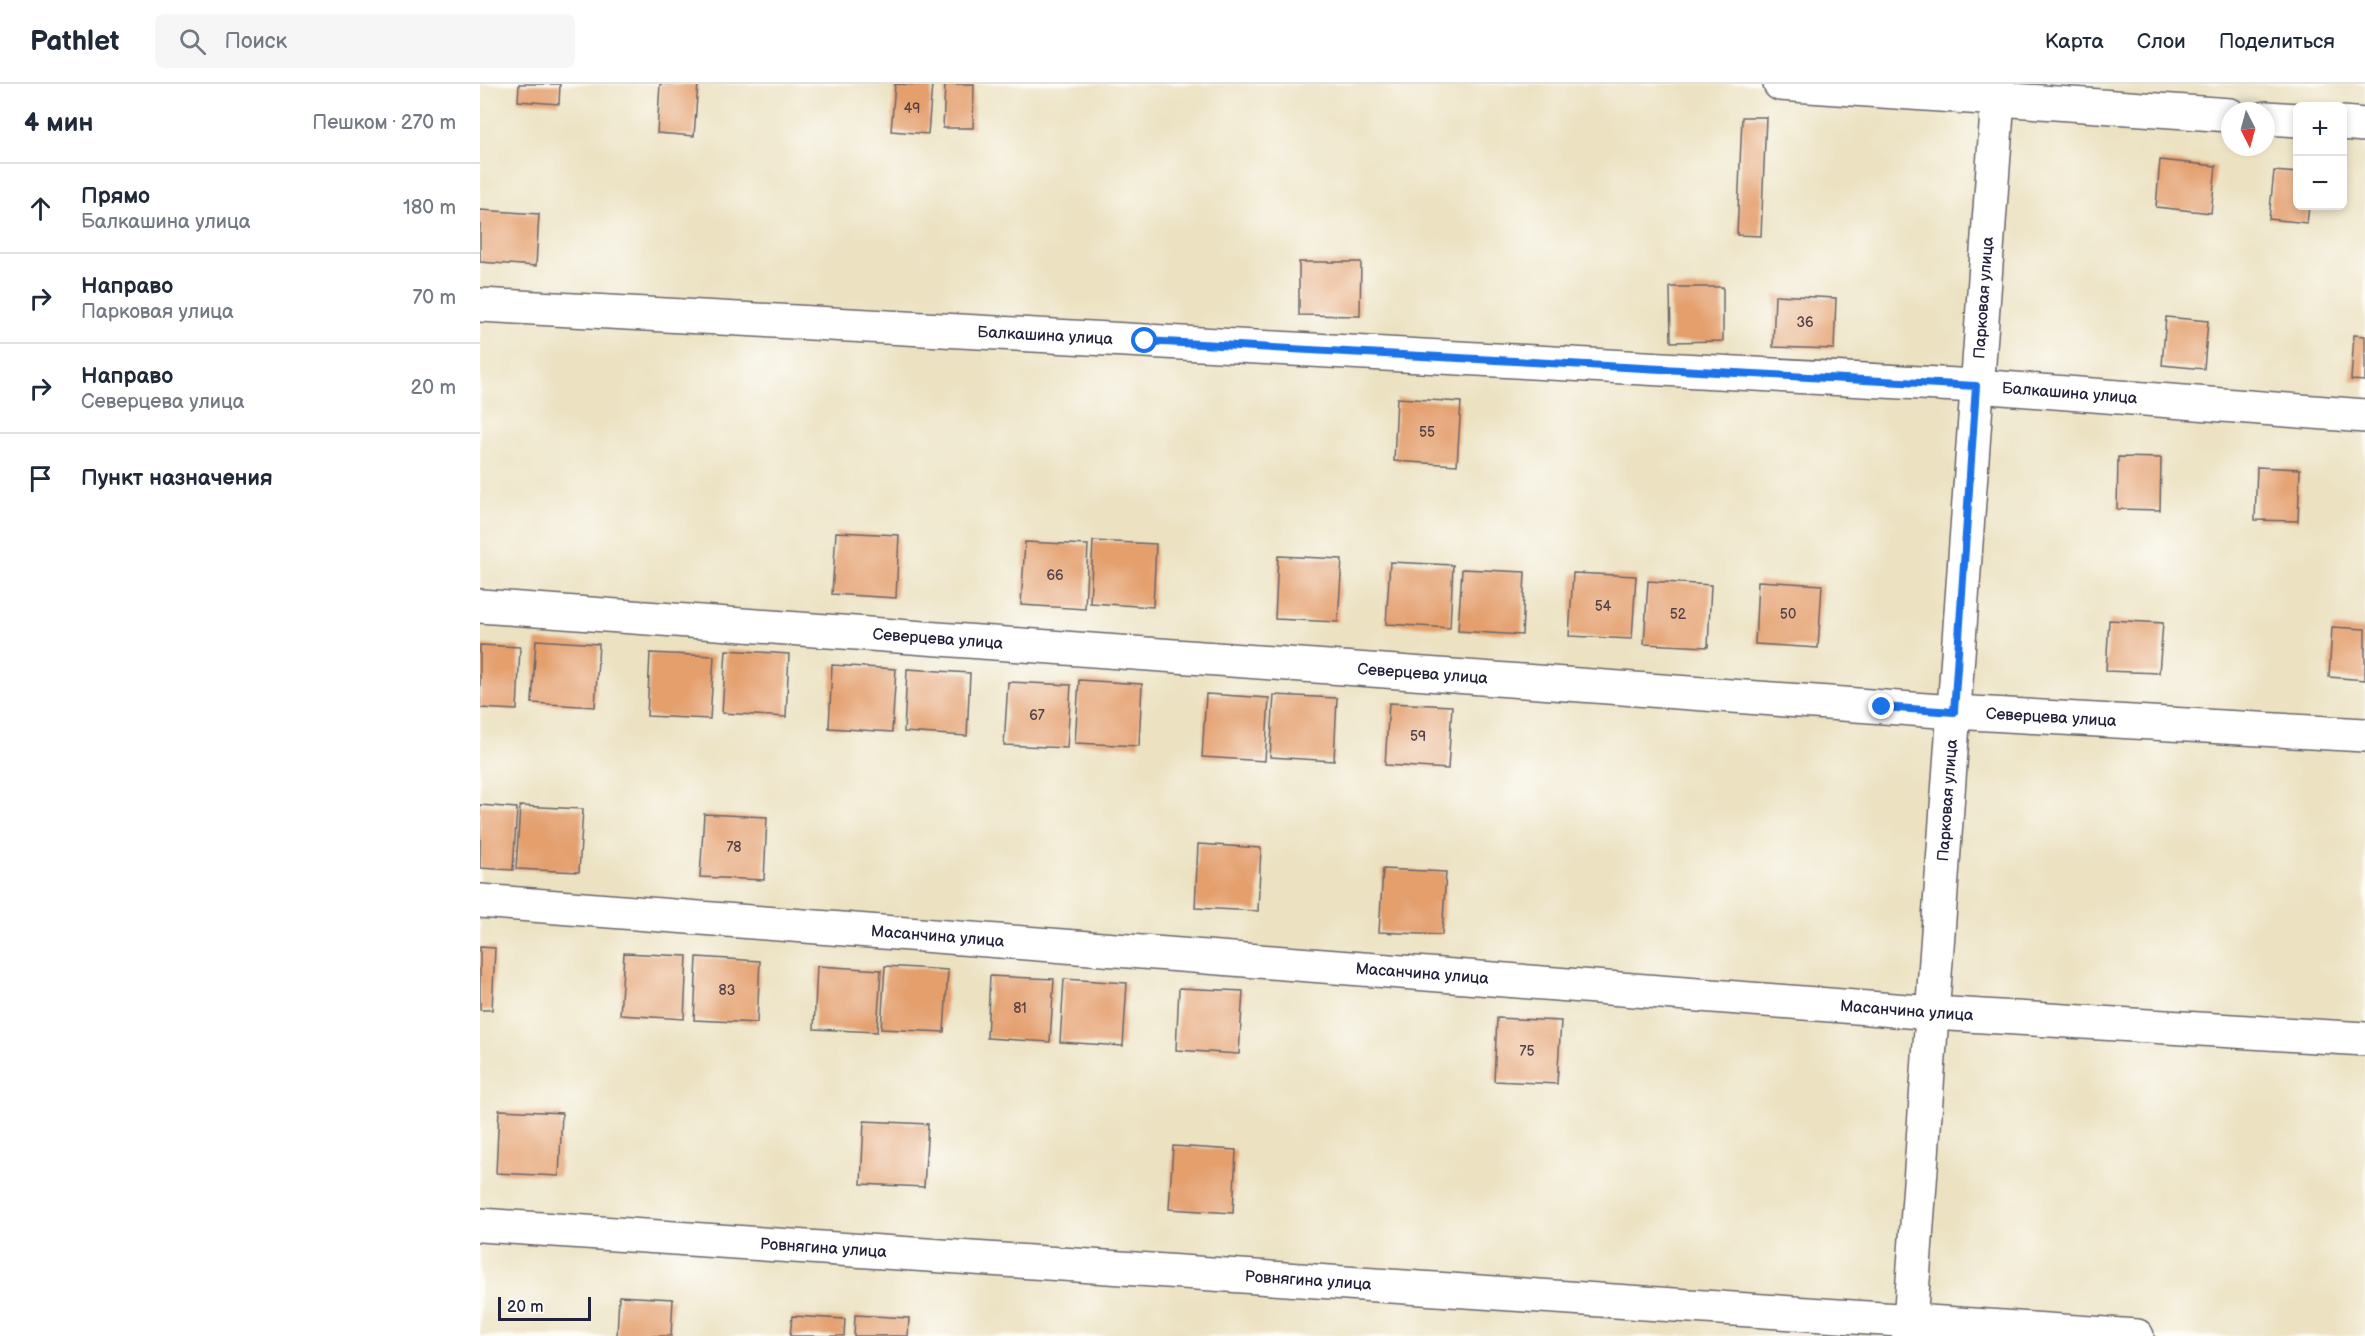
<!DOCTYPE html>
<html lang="ru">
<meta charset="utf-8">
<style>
body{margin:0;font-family:"Balsamiq Sans",sans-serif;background:#f6f6f7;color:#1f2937}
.controls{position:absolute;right:18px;top:18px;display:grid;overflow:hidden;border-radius:9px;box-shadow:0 3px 9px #0003}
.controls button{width:54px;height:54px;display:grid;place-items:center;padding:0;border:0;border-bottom:2px solid #e0e1e3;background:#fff;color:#1f2937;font:30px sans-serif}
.compass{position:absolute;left:1741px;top:18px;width:54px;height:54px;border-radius:50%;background:#fff;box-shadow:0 3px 9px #0003;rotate:174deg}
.scale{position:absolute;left:18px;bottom:15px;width:93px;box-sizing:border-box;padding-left:6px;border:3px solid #22223b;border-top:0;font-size:16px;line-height:21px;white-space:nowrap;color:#22223b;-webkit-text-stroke:4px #fdfcf7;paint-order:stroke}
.stop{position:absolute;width:18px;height:18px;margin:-14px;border:4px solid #1a73e8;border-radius:50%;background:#fff}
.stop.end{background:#1a73e8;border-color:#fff;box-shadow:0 2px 6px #0008}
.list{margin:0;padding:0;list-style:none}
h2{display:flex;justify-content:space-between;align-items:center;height:78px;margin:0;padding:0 24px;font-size:26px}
h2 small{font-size:20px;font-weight:400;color:#747a83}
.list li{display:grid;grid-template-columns:39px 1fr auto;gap:18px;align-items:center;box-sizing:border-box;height:90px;padding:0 24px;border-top:2px solid #e0e1e3}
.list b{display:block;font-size:22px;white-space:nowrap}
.list p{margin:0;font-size:20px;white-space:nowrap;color:#747a83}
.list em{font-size:20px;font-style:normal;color:#747a83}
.icon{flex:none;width:33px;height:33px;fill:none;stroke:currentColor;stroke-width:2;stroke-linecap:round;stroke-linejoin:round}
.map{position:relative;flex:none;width:1885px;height:1252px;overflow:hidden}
header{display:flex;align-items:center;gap:36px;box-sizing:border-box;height:84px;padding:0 30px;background:#fff;border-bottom:2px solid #e0e1e3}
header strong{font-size:28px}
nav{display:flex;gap:33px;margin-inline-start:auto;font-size:21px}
.search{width:420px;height:54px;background:#f6f6f7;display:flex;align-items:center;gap:15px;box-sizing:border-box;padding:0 21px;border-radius:9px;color:#747a83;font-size:22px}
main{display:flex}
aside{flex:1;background:#fff}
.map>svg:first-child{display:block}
.building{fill:#e49f6d}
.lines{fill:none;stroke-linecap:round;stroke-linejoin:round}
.minor-casing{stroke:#69656a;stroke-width:36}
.minor{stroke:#fff;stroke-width:33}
.route{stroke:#1a73e8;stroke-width:8}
.labels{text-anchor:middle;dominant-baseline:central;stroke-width:6;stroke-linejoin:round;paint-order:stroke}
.number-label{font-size:14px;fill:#524148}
.street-label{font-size:16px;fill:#22223b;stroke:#fdfcf7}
</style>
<header>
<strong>Pathlet</strong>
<div class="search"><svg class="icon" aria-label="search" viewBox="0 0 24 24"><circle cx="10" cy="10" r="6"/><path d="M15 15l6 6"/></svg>Поиск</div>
<nav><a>Карта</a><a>Слои</a><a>Поделиться</a></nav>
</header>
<main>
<aside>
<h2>4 мин<small>Пешком · 270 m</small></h2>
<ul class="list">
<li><svg class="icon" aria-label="ahead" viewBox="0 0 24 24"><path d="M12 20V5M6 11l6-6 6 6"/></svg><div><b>Прямо</b><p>Балкашина улица</p></div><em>180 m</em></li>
<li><svg class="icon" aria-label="right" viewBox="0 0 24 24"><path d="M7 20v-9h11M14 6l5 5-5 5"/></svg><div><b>Направо</b><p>Парковая улица</p></div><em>70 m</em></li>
<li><svg class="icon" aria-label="right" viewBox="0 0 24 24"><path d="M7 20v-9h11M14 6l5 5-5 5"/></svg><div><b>Направо</b><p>Северцева улица</p></div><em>20 m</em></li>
<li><svg class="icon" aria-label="arrive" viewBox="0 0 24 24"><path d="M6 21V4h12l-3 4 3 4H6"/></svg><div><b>Пункт назначения</b></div></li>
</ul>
</aside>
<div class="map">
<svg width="1885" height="1252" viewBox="0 0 1885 1252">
<rect width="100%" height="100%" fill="#fdfcf7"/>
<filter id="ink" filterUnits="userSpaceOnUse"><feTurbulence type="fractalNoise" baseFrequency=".0167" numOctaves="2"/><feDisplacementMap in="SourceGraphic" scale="12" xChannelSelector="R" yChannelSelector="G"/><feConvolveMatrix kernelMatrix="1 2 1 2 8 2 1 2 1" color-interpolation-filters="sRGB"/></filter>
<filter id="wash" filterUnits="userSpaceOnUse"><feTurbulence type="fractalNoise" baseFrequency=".008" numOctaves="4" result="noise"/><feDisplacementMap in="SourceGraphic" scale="24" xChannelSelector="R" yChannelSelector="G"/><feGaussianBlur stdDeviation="1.35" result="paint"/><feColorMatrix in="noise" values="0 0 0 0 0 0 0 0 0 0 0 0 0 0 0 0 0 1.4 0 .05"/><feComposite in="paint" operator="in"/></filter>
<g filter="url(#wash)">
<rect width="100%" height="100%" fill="#ece2c2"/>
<g id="blocks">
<!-- building -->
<g class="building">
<path d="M 39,0 L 80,0 L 79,20 L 38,17 Z"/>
<path d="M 180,0 L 218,0 L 214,52 L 177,49 Z"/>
<path d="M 415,0 L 452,1 L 448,50 L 411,47 Z"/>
<path d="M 465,0 L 494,0 L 493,44 L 463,44 Z"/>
<path d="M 1262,33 L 1286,33 L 1281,152 L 1257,151 Z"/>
<path d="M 1680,76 L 1736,82 L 1731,129 L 1676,123 Z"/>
<path d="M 1794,87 L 1818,89 L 1818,122 L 1829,122 L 1827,139 L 1789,135 Z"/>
<path d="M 0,126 L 59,130 L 56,182 L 0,178 Z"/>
<path d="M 819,178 L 881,178 L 880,232 L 819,231 Z"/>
<path d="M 1190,203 L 1243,203 L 1243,257 L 1191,258 Z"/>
<path d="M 1295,211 L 1356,214 L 1354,265 L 1293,263 Z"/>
<path d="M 1686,233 L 1728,237 L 1724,285 L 1682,281 Z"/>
<path d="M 1874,251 L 1885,252 L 1885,297 L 1871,296 Z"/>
<path d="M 917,314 L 981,318 L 977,381 L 914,377 Z"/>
<path d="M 1638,373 L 1681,374 L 1680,426 L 1637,425 Z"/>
<path d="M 1777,383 L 1820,385 L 1818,437 L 1775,436 Z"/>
<path d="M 356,448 L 419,451 L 416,514 L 352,510 Z"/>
<path d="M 613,457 L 676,460 L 673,523 L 610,519 Z"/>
<path d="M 545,458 L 608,461 L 605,525 L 541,521 Z"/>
<path d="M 798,472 L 862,475 L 858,538 L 795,535 Z"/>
<path d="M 910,478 L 973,481 L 970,544 L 906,540 Z"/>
<path d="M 982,485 L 1045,488 L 1042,551 L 978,547 Z"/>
<path d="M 1093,489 L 1156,492 L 1152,555 L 1089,552 Z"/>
<path d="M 1168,497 L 1231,501 L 1228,563 L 1164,560 Z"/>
<path d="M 1278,497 L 1342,501 L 1338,564 L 1275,560 Z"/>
<path d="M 1629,536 L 1683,539 L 1679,589 L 1626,587 Z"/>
<path d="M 1852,543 L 1885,545 L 1885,596 L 1849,593 Z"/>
<path d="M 56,556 L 119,560 L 115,623 L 52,619 Z"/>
<path d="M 0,561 L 40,563 L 37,626 L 0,624 Z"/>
<path d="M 246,566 L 309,570 L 306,633 L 242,629 Z"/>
<path d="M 170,569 L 234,572 L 230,635 L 167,632 Z"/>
<path d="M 352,581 L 416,585 L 412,648 L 349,644 Z"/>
<path d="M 427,585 L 490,589 L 487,652 L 424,648 Z"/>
<path d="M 599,596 L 662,600 L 659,662 L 595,659 Z"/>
<path d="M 528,598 L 591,601 L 587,664 L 524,661 Z"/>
<path d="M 726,610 L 789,614 L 785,677 L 722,673 Z"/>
<path d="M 794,611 L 857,614 L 854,677 L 790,673 Z"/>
<path d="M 909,619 L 972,622 L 968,685 L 905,681 Z"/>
<path d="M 0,721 L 37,724 L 33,786 L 0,784 Z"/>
<path d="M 40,722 L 103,725 L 99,788 L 36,785 Z"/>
<path d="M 224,730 L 287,733 L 284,796 L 220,793 Z"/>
<path d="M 718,760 L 781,764 L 778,827 L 715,824 Z"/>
<path d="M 903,785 L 966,788 L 962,851 L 899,848 Z"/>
<path d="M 0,863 L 15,864 L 12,926 L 0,926 Z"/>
<path d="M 144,869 L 207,872 L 204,935 L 140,931 Z"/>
<path d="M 217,873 L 280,877 L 277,939 L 214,936 Z"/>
<path d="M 337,882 L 401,886 L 397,948 L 334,945 Z"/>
<path d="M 405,882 L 468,886 L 464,948 L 401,945 Z"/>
<path d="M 510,892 L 574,895 L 570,958 L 507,954 Z"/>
<path d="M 584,895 L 647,899 L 643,962 L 580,958 Z"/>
<path d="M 699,904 L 763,907 L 759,970 L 696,966 Z"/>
<path d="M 1017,934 L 1081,937 L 1077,1000 L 1014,997 Z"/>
<path d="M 19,1026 L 82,1029 L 79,1092 L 16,1089 Z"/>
<path d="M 384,1037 L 448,1040 L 444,1103 L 381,1100 Z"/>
<path d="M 693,1062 L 756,1066 L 753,1129 L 689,1125 Z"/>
<path d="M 139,1212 L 193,1215 L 191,1252 L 137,1252 Z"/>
<path d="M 375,1231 L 429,1234 L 428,1252 L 374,1252 Z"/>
<path d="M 312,1232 L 365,1235 L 364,1252 L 310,1252 Z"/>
</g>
</g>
</g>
<g filter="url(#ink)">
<use href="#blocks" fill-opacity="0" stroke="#69656a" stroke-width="1.5"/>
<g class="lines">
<defs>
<g id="minor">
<path d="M 1300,0 L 1750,31"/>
<path d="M 1786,34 L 1818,36"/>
<path d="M 1862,39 L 1885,41"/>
<path id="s1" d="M 0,221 L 1496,302 L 1885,332"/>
<path id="s2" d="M 0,522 L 1474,628 L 1885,651"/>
<path id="s3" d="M 0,817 L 1453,929 L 1885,955"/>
<path id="s4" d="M 0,1141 L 1657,1252"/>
<path id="s5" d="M 1429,1252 L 1519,0"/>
</g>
</defs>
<!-- minor casing -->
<use href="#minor" class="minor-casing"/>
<!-- minor -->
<use href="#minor" class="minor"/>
</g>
</g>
<g class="lines" filter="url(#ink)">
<!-- route -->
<path class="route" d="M 665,257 L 1496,302 L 1474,628 L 1402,623"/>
</g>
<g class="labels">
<!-- number labels -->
<g class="number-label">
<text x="432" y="24">49</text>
<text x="1325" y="238">36</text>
<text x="947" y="348">55</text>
<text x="575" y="491">66</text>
<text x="1123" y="522">54</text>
<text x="1198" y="530">52</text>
<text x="1308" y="530">50</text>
<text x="557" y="631">67</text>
<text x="938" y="652">59</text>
<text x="254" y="763">78</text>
<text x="247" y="906">83</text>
<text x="540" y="924">81</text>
<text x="1047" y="967">75</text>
</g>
<!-- street labels -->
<g class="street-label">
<text stroke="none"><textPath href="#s5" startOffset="1041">Парковая улица</textPath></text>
<text stroke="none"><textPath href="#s1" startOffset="566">Балкашина улица</textPath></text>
<text stroke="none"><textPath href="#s1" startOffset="1592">Балкашина улица</textPath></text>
<text stroke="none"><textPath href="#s2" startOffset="459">Северцева улица</textPath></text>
<text stroke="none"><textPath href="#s2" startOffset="945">Северцева улица</textPath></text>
<text stroke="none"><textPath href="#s2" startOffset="1575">Северцева улица</textPath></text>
<text stroke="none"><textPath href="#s5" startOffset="537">Парковая улица</textPath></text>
<text stroke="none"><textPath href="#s3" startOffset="459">Масанчина улица</textPath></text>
<text stroke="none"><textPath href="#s3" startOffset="945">Масанчина улица</textPath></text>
<text stroke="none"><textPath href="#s3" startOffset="1431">Масанчина улица</textPath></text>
<text stroke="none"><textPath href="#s4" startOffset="344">Ровнягина улица</textPath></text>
<text stroke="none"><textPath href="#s4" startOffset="830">Ровнягина улица</textPath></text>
</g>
</g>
</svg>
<div class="controls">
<button>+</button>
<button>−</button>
</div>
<svg class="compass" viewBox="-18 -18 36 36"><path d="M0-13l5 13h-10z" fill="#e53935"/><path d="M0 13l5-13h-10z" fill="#747a83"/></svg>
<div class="scale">20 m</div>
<div class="stop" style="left:665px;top:257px"></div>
<div class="stop end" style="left:1402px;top:623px"></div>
</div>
</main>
